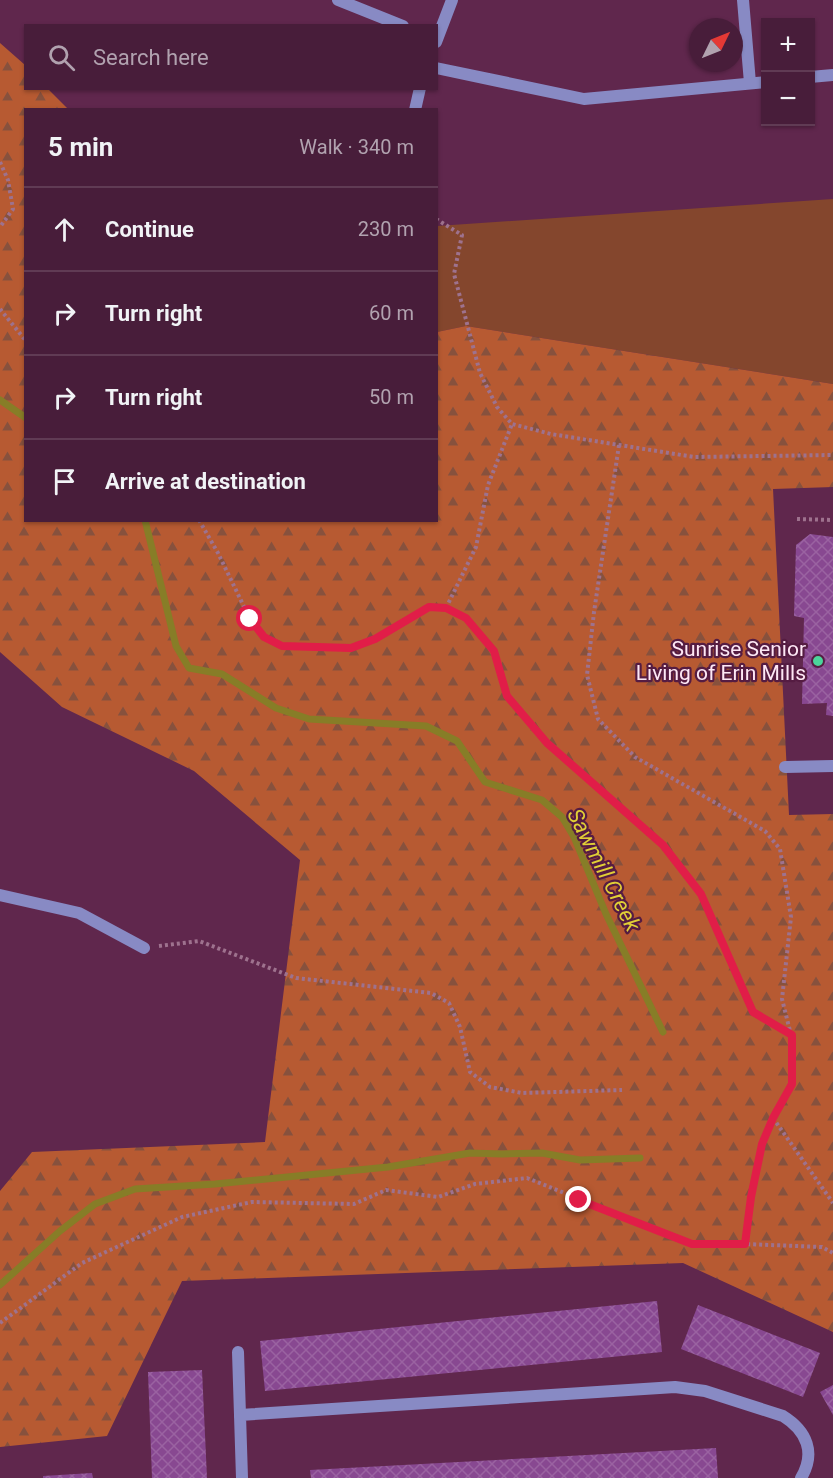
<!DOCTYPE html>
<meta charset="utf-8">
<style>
body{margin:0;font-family:Roboto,sans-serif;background:#522a45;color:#f1f3f6}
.controls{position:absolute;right:18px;top:18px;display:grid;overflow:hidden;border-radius:0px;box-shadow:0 2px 4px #0004}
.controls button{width:54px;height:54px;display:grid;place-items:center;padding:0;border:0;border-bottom:2px solid #603b54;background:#481d3a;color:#f1f3f6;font:30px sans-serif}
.compass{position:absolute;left:689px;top:18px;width:54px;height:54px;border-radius:50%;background:#481d3a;box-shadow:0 2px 4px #0004;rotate:47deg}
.stop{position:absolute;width:18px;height:18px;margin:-14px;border:4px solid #e11d48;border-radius:50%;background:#fff}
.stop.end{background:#e11d48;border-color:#fff;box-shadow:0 2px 6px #0008}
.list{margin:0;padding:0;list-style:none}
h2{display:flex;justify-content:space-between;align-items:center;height:78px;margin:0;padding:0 24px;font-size:26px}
h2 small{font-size:20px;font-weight:400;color:#b1a2af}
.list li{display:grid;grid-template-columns:39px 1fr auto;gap:18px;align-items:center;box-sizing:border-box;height:84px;padding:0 24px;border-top:2px solid #603b54}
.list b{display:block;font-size:22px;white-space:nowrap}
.list em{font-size:20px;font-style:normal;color:#b1a2af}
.icon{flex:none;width:33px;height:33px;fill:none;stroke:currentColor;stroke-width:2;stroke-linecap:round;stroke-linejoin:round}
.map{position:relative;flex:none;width:833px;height:1478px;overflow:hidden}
.search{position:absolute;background:#481d3a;box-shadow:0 2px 4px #0004;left:24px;top:24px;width:414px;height:66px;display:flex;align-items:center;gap:15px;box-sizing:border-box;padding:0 21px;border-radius:0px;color:#b1a2af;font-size:22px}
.panel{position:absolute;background:#481d3a;box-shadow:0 2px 4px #0004;left:24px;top:108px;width:414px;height:414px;border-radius:0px}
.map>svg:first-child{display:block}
.grass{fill:#84462d}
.forest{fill:url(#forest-firs)}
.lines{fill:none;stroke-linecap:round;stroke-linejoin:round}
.stream{stroke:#877d27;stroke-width:7}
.building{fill:url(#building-cross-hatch)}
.path{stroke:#9e728e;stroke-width:4;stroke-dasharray:3 3;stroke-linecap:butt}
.service{stroke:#888ac4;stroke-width:12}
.minor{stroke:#888ac4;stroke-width:12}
.route{stroke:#e11d48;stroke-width:8}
.poi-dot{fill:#4bd49b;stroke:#551c42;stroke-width:2}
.labels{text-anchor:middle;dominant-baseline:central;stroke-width:4.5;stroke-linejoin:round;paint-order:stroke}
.poi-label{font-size:21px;fill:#fee8f5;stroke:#551c42;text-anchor:end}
.water-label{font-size:22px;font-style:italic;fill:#e1cf36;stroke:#551c42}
</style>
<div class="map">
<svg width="833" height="1478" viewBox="0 0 833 1478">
<defs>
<pattern id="forest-firs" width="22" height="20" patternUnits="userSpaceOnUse" patternTransform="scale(1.5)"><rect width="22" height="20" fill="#b75a32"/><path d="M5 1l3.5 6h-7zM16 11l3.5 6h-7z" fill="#87513d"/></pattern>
<pattern id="building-cross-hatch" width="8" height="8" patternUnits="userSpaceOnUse" patternTransform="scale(1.5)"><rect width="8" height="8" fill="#884891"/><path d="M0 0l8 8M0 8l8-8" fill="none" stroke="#9a62a1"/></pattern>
</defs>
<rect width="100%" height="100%" fill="#60274d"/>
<!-- grass -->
<path class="grass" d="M 833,199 L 833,384 L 466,326 L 437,332 L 437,226 Z"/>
<!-- forest -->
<path class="forest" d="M 0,43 L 25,65 L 26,88 L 48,89 L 68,109 L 26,110 L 26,520 L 436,520 L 437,332 L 466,326 L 833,384 L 833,487 L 773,489 L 789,815 L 833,814 L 833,1332 L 683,1263 L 182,1281 L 107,1436 L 0,1447 L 0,1191 L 32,1152 L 265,1142 L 300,860 L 194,771 L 62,707 L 0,652 Z"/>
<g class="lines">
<!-- stream -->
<g class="stream">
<path d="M 0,400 L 26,418"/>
<path d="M 145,520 L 176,646 L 189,668 L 222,674 L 276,708 L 309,719 L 426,726 L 457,741 L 485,782 L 542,800 L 562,817 L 574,837 L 606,914 L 663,1032"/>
<path d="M 0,1285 L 60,1231 L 95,1204 L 135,1189 L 215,1184 L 388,1167 L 470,1153 L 502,1154 L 542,1153 L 580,1160 L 640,1158"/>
</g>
</g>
<!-- building -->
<g class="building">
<path d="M 810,534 L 833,537 L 833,716 L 826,715 L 827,703 L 802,704 L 804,618 L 794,616 L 796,545 Z"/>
<path d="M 657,1301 L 662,1352 L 265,1391 L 260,1341 Z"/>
<path d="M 698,1305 L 820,1353 L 803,1397 L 681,1349 Z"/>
<path d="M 202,1370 L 207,1478 L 152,1478 L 148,1372 Z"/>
<path d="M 833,1385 L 833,1415 L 820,1392 Z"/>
<path d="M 716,1448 L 718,1478 L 311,1478 L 310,1470 Z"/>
<path d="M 92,1473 L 93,1478 L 43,1478 L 43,1476 Z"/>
</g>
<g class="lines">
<!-- path -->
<g class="path">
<path d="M 0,162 L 8,180 L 13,209 L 0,227"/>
<path d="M 436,219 L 462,235 L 454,274 L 480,373 L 497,407 L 512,424 L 551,434 L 694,457 L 833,455"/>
<path d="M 0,309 L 26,341"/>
<path d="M 619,445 L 594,612 L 587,675 L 598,719 L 635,757 L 765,831 L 780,849 L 791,917 L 782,999 L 791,1035 L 792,1084 L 773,1118 L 762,1144 L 751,1197 L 745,1244 L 822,1247 L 833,1253"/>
<path d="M 797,519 L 833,520"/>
<path d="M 199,520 L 218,553 L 250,619 L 264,637 L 282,646 L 351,648 L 375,639 L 429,607 L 446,608 L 466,618 L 493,651 L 507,696 L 547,743 L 663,845 L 701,894 L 753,1012 L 791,1035"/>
<path d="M 446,608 L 476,547 L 488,485 L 512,424"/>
<path d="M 159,946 L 199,941 L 296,978 L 431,993 L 449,1003 L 460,1027 L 470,1072 L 490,1087 L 522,1093 L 622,1090"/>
<path d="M 773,1118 L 833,1203"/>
<path d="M 0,1323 L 82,1263 L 182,1217 L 252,1202 L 354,1204 L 386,1190 L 438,1197 L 475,1184 L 527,1178 L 692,1244 L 745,1244"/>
</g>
<!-- service -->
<g class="service">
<path d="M 743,0 L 750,83"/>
<path d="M 436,68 L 584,99 L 766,82"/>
<path d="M 810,77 L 833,75"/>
<path d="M 785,767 L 833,766"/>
<path d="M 238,1352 L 240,1415"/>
<path d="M 242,1478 L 240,1415 L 675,1387 L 705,1391 L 783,1416 C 807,1431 816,1453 801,1478"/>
</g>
<!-- minor -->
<g class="minor">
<path d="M 338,0 L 403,26"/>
<path d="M 436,42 L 452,0"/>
<path d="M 415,110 L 420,88"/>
<path d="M 0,895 L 79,913 L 144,948"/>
</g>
</g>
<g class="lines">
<!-- route -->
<path class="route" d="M 250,619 L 264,637 L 282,646 L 351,648 L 375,639 L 429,607 L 446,608 L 466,618 L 494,651 L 507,696 L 547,743 L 663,845 L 701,894 L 753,1012 L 792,1035 L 792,1084 L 773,1118 L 762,1144 L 751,1197 L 745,1244 L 692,1244 L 579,1200"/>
</g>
<!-- markers -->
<circle class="poi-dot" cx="818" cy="661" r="6"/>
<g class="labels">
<!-- poi labels -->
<g class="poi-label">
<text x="806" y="649">Sunrise Senior<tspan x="806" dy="24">Living of Erin Mills</tspan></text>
</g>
<!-- water labels -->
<g class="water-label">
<text transform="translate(604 870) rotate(63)">Sawmill Creek</text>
</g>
</g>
</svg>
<div class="controls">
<button>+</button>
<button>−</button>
</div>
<svg class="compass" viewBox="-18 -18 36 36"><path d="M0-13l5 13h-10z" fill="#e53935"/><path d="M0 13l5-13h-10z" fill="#b1a2af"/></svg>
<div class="stop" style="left:250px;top:619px"></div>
<div class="stop end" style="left:579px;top:1200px"></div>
<div class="search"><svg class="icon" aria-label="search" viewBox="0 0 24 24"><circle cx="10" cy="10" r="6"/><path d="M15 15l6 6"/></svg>Search here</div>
<section class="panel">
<h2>5 min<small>Walk · 340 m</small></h2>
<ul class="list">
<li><svg class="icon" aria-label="ahead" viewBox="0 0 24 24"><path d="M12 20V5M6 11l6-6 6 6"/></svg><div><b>Continue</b></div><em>230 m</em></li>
<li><svg class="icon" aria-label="right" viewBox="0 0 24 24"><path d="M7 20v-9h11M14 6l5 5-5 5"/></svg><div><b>Turn right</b></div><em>60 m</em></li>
<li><svg class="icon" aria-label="right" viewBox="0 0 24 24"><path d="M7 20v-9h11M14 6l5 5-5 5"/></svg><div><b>Turn right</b></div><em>50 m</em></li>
<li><svg class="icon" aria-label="arrive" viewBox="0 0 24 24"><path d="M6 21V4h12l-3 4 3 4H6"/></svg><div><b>Arrive at destination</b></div></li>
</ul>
</section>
</div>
